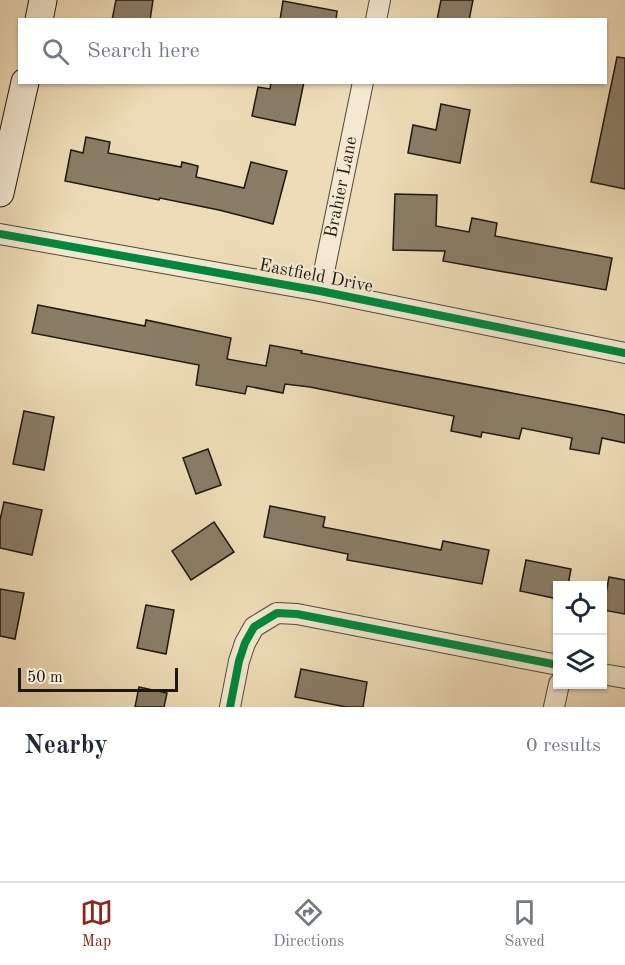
<!DOCTYPE html>
<style>
body{margin:0;font-family:"Old Standard TT",serif;background:#f2f2f3;color:#1f2937}
.controls{position:absolute;right:18px;bottom:18px;display:grid;overflow:hidden;border-radius:0px;box-shadow:0 2px 4px #0004}
.controls button{width:54px;height:54px;display:grid;place-items:center;padding:0;border:0;border-bottom:2px solid #e0e1e3;background:#fff;color:#1f2937;font:30px sans-serif}
.scale{position:absolute;left:18px;bottom:15px;width:160px;box-sizing:border-box;padding-left:6px;border:3px solid #1f170e;border-top:0;font-size:16px;line-height:21px;white-space:nowrap;color:#1f170e;-webkit-text-stroke:4px #f3e8d0;paint-order:stroke}
.list{margin:0;padding:0;list-style:none}
h2{display:flex;justify-content:space-between;align-items:center;height:78px;margin:0;padding:0 24px;font-size:26px}
h2 small{font-size:20px;font-weight:400;color:#747a83}
.icon{flex:none;width:33px;height:33px;fill:none;stroke:currentColor;stroke-width:2;stroke-linecap:round;stroke-linejoin:round}
.map{position:relative;flex:none;width:625px;height:707px;overflow:hidden}
.search{position:absolute;background:#fff;box-shadow:0 2px 4px #0004;left:18px;right:18px;top:18px;height:66px;display:flex;align-items:center;gap:15px;box-sizing:border-box;padding:0 21px;border-radius:0px;color:#747a83;font-size:22px}
.sheet{height:174px;background:#fff}
nav{display:flex;justify-content:space-around;align-items:center;box-sizing:border-box;height:84px;border-top:2px solid #e0e1e3;background:#fff;font-size:16px;color:#747a83}
nav a{display:grid;justify-items:center;gap:3px}
nav .on{color:#8f2418}
.map>svg:first-child{display:block}
.building{fill:#8a7d66;stroke:#1f170e;stroke-width:1.5}
.lines{fill:none;stroke-linecap:round;stroke-linejoin:round}
.street-casing{stroke:#524838;stroke-width:22}
.secondary-casing{stroke:#1f170e;stroke-width:29}
.street{stroke:#f3e8d0;stroke-width:20}
.secondary{stroke:#f3e8d0;stroke-width:27}
.cycleway-casing{stroke:#f3e8d0;stroke-width:11}
.cycleway{stroke:#00873e;stroke-width:8}
.labels{text-anchor:middle;dominant-baseline:central;stroke-width:4.5;stroke-linejoin:round;paint-order:stroke}
.street-label{font-size:18px;fill:#1f170e;stroke:#f3e8d0}
</style>
<div class="map">
<svg width="625" height="707" viewBox="0 0 625 707">
<rect width="100%" height="100%" fill="#eddcb7"/>
<filter id="stains"><feTurbulence type="fractalNoise" baseFrequency=".00333" numOctaves="4"/><feColorMatrix values="0 0 0 0 .2 0 0 0 0 .09 0 0 0 0 .02 0 0 0 .5 -.17"/></filter>
<radialGradient id="worn" r=".72"><stop offset=".6" stop-color="#630" stop-opacity="0"/><stop offset="1" stop-color="#630" stop-opacity=".3"/></radialGradient>
<!-- building -->
<g class="building">
<path d="M 116,0 L 153,0 L 150,20 L 112,20 Z"/>
<path d="M 441,0 L 473,0 L 469,20 L 437,20 Z"/>
<path d="M 283,1 L 337,11 L 336,20 L 280,20 Z"/>
<path d="M 617,57 L 625,58 L 625,189 L 591,182 Z"/>
<path d="M 271,82 L 304,82 L 295,125 L 252,116 L 258,87 L 270,89 Z"/>
<path d="M 441,104 L 470,110 L 460,163 L 408,153 L 413,125 L 436,130 Z"/>
<path d="M 86,137 L 110,142 L 108,153 L 181,167 L 182,162 L 198,166 L 196,177 L 244,188 L 251,162 L 287,171 L 273,224 L 219,210 L 160,198 L 159,200 L 65,181 L 71,150 L 83,153 Z"/>
<path d="M 395,194 L 437,195 L 436,226 L 469,232 L 472,218 L 497,223 L 495,236 L 612,258 L 606,290 L 443,261 L 445,251 L 393,250 Z"/>
<path d="M 38,305 L 145,326 L 146,320 L 231,338 L 227,359 L 266,366 L 270,345 L 302,351 L 301,353 L 607,411 L 625,415 L 625,443 L 602,438 L 599,454 L 570,449 L 572,438 L 522,428 L 519,439 L 482,432 L 481,437 L 451,431 L 454,416 L 310,387 L 285,384 L 283,393 L 247,386 L 245,394 L 196,385 L 199,365 L 32,333 Z"/>
<path d="M 24,411 L 54,417 L 44,470 L 13,464 Z"/>
<path d="M 208,449 L 221,485 L 196,494 L 183,458 Z"/>
<path d="M 4,502 L 42,510 L 32,555 L 0,548 L 0,520 Z"/>
<path d="M 270,506 L 325,517 L 323,527 L 441,550 L 443,541 L 489,550 L 482,584 L 347,560 L 348,554 L 264,537 Z"/>
<path d="M 214,522 L 234,552 L 191,580 L 172,551 Z"/>
<path d="M 526,560 L 571,569 L 568,585 L 558,585 L 558,599 L 520,591 Z"/>
<path d="M 609,577 L 625,580 L 625,614 L 603,610 Z"/>
<path d="M 0,589 L 24,593 L 15,639 L 0,636 Z"/>
<path d="M 146,605 L 174,610 L 166,654 L 137,648 Z"/>
<path d="M 301,669 L 367,682 L 363,707 L 346,707 L 295,697 Z"/>
<path d="M 139,687 L 167,693 L 164,707 L 135,707 Z"/>
</g>
<g class="lines">
<defs>
<g id="street">
<path d="M 376,20 L 380,0"/>
<path d="M 0,234 L 320,291 L 625,353"/>
<path id="s1" d="M 320,291 L 363,82"/>
<path d="M 602,674 L 625,678"/>
<path d="M 230,707 L 239,661 L 245,643 L 254,627 L 277,613 L 297,614 L 558,665"/>
<path d="M 554,707 L 559,684"/>
</g>
<g id="secondary">
<path d="M 39,20 L 43,0"/>
<path d="M 0,193 L 25,82"/>
</g>
</defs>
<!-- street casing -->
<use href="#street" class="street-casing"/>
<!-- secondary casing -->
<use href="#secondary" class="secondary-casing"/>
<!-- street -->
<use href="#street" class="street"/>
<!-- secondary -->
<use href="#secondary" class="secondary"/>
<defs>
<g id="cycleway">
<path d="M 0,234 L 320,291 L 625,353"/>
<path d="M 230,707 L 239,661 L 245,643 L 254,627 L 277,613 L 297,614 L 558,665"/>
</g>
</defs>
<!-- cycleway casing -->
<use href="#cycleway" class="cycleway-casing"/>
<!-- cycleway -->
<use href="#cycleway" class="cycleway"/>
</g>
<g class="labels">
<!-- street labels -->
<g class="street-label">
<text stroke="none"><textPath href="#s1" startOffset="106">Brahier Lane</textPath></text>
<text transform="translate(316 276) rotate(11)">Eastfield Drive</text>
</g>
</g>
<rect width="100%" height="100%" filter="url(#stains)"/>
<rect width="100%" height="100%" fill="url(#worn)"/>
</svg>
<div class="controls">
<button><svg class="icon" aria-label="locate" viewBox="0 0 24 24"><circle cx="12" cy="12" r="6"/><path d="M12 2v4M12 18v4M2 12h4M18 12h4"/></svg></button>
<button><svg class="icon" aria-label="layers" viewBox="0 0 24 24"><path d="M12 4l9 5-9 5-9-5zM3 14l9 5 9-5"/></svg></button>
</div>
<div class="scale">50 m</div>
<div class="search"><svg class="icon" aria-label="search" viewBox="0 0 24 24"><circle cx="10" cy="10" r="6"/><path d="M15 15l6 6"/></svg>Search here</div>
</div>
<section class="sheet">
<h2>Nearby<small>0 results</small></h2>
<ul class="list">
</ul>
</section>
<nav>
<a class="on"><svg class="icon" aria-label="map" viewBox="0 0 24 24"><path d="M3 6l6-2 6 2 6-2v14l-6 2-6-2-6 2zM9 4v14M15 6v14"/></svg>Map</a>
<a><svg class="icon" aria-label="directions" viewBox="0 0 24 24"><path d="M12 3l9 9-9 9-9-9zM9 14v-3h6M13 9l2 2-2 2"/></svg>Directions</a>
<a><svg class="icon" aria-label="saved" viewBox="0 0 24 24"><path d="M7 4h10v16l-5-4-5 4z"/></svg>Saved</a>
</nav>
